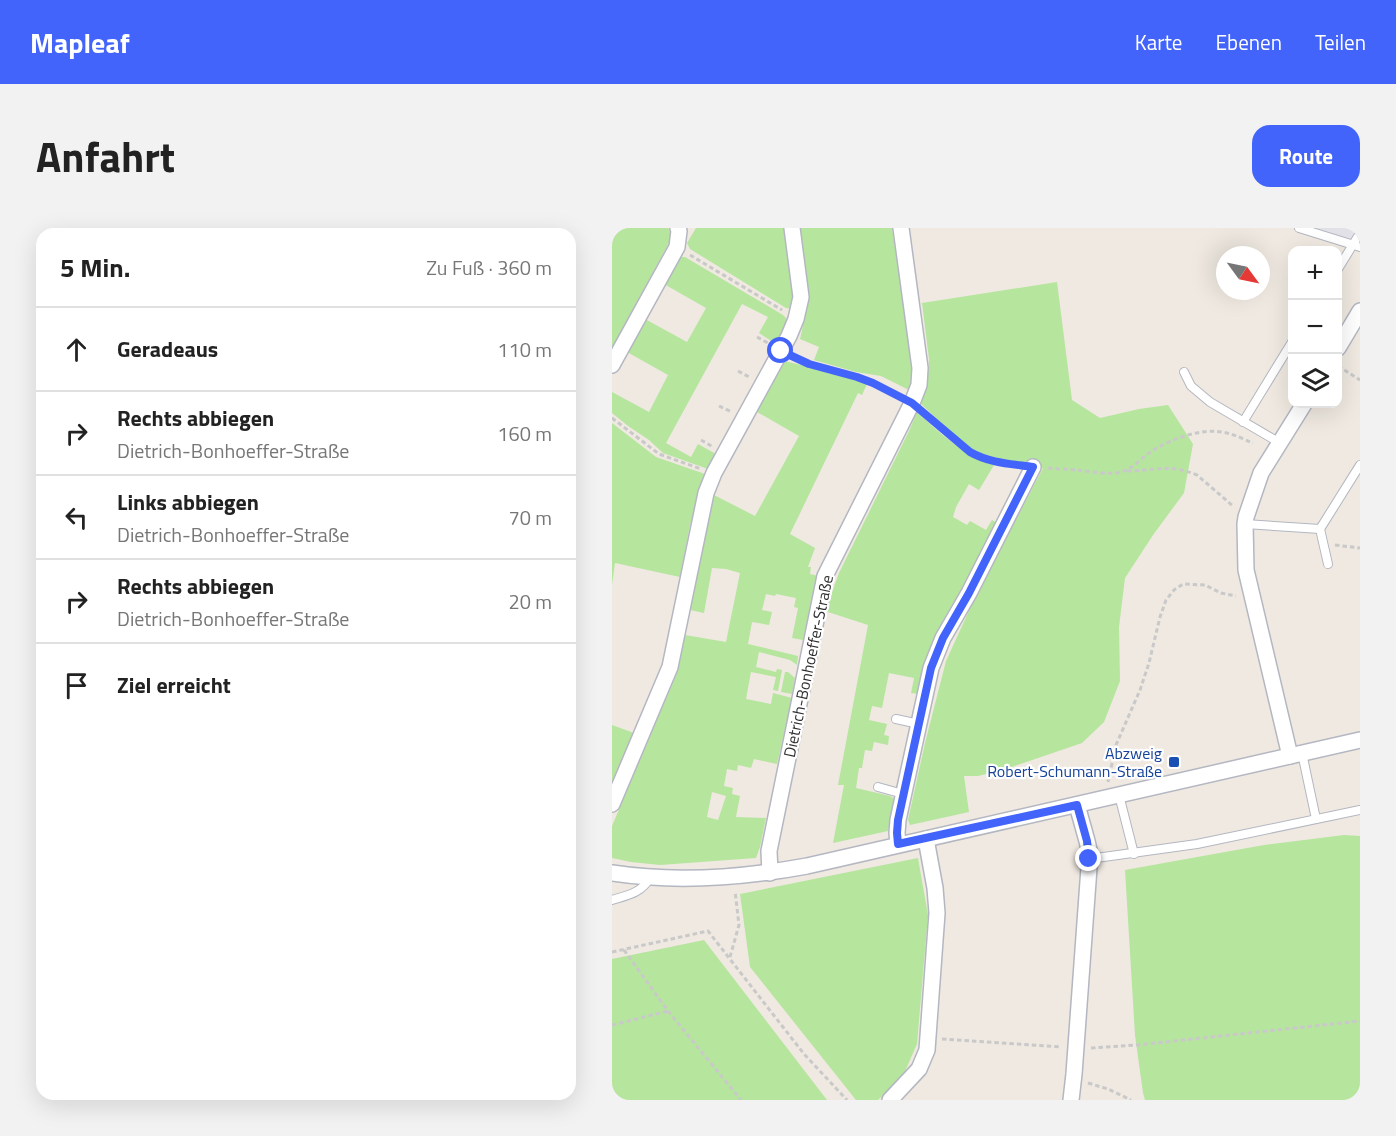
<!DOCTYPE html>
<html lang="de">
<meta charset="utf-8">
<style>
body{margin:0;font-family:"Titillium Web",sans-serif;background:#f2f2f2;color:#222}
.controls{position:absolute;right:18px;top:18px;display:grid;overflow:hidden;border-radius:12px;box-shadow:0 6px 24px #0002}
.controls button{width:54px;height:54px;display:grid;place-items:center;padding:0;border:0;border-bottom:2px solid #e0e0e0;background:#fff;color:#222;font:30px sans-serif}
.compass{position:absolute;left:604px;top:18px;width:54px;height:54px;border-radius:50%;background:#fff;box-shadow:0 6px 24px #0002;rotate:123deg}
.stop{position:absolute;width:18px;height:18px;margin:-14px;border:4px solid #4264fb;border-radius:50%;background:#fff}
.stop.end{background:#4264fb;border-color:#fff;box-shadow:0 2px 6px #0008}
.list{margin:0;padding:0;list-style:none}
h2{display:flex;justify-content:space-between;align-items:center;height:78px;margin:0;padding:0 24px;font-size:26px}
h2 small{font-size:20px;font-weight:400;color:#767676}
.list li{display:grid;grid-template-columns:39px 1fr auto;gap:18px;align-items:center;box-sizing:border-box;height:84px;padding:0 24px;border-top:2px solid #e0e0e0}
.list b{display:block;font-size:22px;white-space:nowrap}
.list p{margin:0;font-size:20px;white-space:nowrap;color:#767676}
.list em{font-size:20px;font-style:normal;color:#767676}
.icon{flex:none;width:33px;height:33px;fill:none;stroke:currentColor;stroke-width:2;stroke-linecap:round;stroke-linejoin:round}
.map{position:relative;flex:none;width:748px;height:872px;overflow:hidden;border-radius:18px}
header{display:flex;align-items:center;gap:36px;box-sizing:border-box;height:84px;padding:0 30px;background:#4264fb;color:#fff}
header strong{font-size:28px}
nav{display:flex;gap:33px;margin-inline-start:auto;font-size:21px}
.intro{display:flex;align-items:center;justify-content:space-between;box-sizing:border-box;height:144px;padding:0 36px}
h1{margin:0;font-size:42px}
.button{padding:15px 27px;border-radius:18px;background:#4264fb;color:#fff;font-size:21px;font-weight:700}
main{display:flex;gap:36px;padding:0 36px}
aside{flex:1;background:#fff;border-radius:18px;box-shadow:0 6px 24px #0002}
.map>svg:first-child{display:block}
.industrial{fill:#e3e1e8}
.green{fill:#b6e59e;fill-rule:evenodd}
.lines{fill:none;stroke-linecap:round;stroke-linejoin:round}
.lane-casing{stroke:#b4b7c1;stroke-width:10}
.street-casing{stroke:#b4b7c1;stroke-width:18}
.path{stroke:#c9c9c9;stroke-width:3;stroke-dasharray:4.5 3;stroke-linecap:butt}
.lane{stroke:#fff;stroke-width:8}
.street{stroke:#fff;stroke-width:15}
.route{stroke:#4264fb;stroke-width:8}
.transit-dot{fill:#1a4fb4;stroke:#fff;stroke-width:2}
.labels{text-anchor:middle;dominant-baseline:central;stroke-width:4.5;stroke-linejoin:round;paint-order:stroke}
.street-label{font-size:16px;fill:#2e2e2e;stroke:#fff}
.transit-label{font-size:16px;fill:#164399;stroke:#fff;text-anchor:end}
</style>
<header>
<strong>Mapleaf</strong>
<nav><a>Karte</a><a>Ebenen</a><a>Teilen</a></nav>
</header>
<div class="intro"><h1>Anfahrt</h1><a class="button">Route</a></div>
<main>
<aside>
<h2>5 Min.<small>Zu Fuß · 360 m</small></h2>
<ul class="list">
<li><svg class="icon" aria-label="ahead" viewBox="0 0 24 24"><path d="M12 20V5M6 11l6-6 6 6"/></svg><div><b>Geradeaus</b></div><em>110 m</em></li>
<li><svg class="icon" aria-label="right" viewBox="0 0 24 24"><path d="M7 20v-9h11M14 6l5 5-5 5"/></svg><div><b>Rechts abbiegen</b><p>Dietrich-Bonhoeffer-Straße</p></div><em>160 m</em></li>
<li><svg class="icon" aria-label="left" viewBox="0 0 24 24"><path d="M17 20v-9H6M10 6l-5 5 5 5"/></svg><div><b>Links abbiegen</b><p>Dietrich-Bonhoeffer-Straße</p></div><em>70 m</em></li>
<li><svg class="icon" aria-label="right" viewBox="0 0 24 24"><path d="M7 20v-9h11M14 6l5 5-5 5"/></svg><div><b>Rechts abbiegen</b><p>Dietrich-Bonhoeffer-Straße</p></div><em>20 m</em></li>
<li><svg class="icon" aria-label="arrive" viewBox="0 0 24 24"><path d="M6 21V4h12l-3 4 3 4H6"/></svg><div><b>Ziel erreicht</b></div></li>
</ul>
</aside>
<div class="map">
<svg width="748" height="872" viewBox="0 0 748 872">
<rect width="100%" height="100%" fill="#efe9e1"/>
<!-- industrial -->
<path class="industrial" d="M 687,0 L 748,0 L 748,5 L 741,17 Z"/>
<!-- green -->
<g class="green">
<path d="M 0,0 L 56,0 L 59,5 L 58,13 L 0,120 Z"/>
<path d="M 84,0 L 172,0 L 182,65 L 180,81 L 174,80 L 78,21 L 75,15 Z"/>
<path d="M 186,0 L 280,0 L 299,118 L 301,142 L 299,163 L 269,148 L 244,144 L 202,132 L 207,119 L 188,111 L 197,71 Z"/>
<path d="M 67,29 L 73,29 L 171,87 L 174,90 L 174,95 L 164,116 L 147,105 L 156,89 L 130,76 L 54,215 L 79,229 L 86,216 L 104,226 L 96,241 L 51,225 L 37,212 L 16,198 L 0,185 L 0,164 L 37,184 L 56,147 L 15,124 L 33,91 L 75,114 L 94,80 L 52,56 Z"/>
<path d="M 445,54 L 460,172 L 488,190 L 527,181 L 556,177 L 581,216 L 572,265 L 541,307 L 513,350 L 507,399 L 508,453 L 492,494 L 470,515 L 391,542 L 366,548 L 352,548 L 357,584 L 298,597 L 296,592 L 313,515 L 334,433 L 361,374 L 431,240 L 421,239 L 370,226 C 346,215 328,193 309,176 L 316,146 L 317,131 L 310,75 Z"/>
<path d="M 172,133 L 232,147 L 255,156 L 250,167 L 246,165 L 178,306 L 203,320 L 196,339 L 199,339 L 198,346 L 207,348 L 198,380 L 191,412 L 180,410 L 186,380 L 182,379 L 184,370 L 164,366 L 163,368 L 154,366 L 150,382 L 160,384 L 157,397 L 140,394 L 136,416 L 186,428 L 185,437 L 178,432 L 147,424 L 144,439 L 164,444 L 165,441 L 170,442 L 166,463 L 161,462 L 164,449 L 139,444 L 134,471 L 159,476 L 161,465 L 180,470 L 165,536 L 142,531 L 139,540 L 126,537 L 125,543 L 115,541 L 112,558 L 121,560 L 120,566 L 128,568 L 124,589 L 154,590 L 148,619 L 144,630 L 48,637 L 19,634 L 0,630 L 0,598 L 65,445 L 73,407 L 114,414 L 128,345 L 114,341 L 100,340 L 92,385 L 78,382 L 102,267 L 143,288 L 187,208 L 145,184 ZM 100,564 L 114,568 L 106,592 L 95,589 Z"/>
<path d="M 305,184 C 328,205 352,228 382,237 L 367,262 L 357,256 L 344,279 L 341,289 L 355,297 L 358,293 L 374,302 L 380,292 L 385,295 L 364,336 L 330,394 L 323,410 L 307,466 L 299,465 L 302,450 L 277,445 L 270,480 L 260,478 L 257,492 L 275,496 L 272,507 L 277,508 L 276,517 L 262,514 L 260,523 L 253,522 L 250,540 L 247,540 L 244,560 L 278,568 L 284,572 L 276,603 L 221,615 L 232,557 L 226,557 L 256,397 L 213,383 L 227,345 L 297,203 Z"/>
<path d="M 0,195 L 44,229 L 93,246 L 78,297 L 68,349 L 3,335 L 0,357 Z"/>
<path d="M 173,444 L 176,444 L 183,450 L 180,466 L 169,464 Z"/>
<path d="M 0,497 L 22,505 L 0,554 Z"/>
<path d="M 732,607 L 748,608 L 748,872 L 533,872 L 531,865 L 523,807 L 513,642 L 652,617 Z"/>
<path d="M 306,630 L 316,687 L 305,816 L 291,848 L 266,872 L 244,872 L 138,739 L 128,666 Z"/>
<path d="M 92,712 L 215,872 L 0,872 L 0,731 Z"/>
</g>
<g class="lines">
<defs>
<g id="lane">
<path d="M 687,0 L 748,19"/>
<path d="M 726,41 L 748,5"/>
<path d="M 572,144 L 579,158 L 598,174 L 668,215"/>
<path d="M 631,194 L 680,114"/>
<path d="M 633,296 L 708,301 L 748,237"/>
<path d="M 708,301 L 716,336"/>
<path d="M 284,491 L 307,496"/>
<path d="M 690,525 L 704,591"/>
<path d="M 266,559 L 291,566"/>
<path d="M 507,567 L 522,626"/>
<path d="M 477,631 L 585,616 L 748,582"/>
<path d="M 0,672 C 16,667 29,665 38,650"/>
</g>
<g id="street">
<path d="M 726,120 L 748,83"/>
<path d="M 0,137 L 65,19 L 67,3 L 66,0"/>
<path d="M 678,528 L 634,342 L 633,296 L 634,289 L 649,245 L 692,176"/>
<path d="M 0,576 L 58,439 L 94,265 L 102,245 L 177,108 L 184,91 L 189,69 L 180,0"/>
<path d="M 286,616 L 285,605 L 286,592 L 319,440 L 331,410 L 357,365 L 421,239"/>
<path d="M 0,645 C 65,655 130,650 195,638 L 748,512"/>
<path d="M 158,645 L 157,623 L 213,348 L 300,175 L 307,157 L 308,140 L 289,0"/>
<path d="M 278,872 L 307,841 L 315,822 L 325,685 L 323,660 L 314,611"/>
<path d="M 459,872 L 462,846 L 478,626 L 475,613 L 465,577"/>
</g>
</defs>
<!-- lane casing -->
<use href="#lane" class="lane-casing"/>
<!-- street casing -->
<use href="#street" class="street-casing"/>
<!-- path -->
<g class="path">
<path d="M 78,27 L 170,82"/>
<path d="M 145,109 L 156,115"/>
<path d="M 183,130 L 197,136 L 245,149 L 286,168"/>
<path d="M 726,138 L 748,152"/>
<path d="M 126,143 L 139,150"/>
<path d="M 107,178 L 120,184"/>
<path d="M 311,185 L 358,224 C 373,233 389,234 406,237"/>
<path d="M 0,190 L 47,226 L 89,241"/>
<path d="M 89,212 L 101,219"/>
<path d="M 436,240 C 445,241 455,241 464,242 C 479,243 500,249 514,242 C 524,238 531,228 540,223 C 561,210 591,199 615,205 C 624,207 633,212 641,215"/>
<path d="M 515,243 C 543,243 556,235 585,247 L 621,278"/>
<path d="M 723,317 L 748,320"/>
<path d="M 496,554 L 504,517 L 528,462 L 537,435 L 548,389 L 554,372 L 562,362 L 571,356 L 593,357 L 609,365 L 624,368"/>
<path d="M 12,722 L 56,783 L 129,872"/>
<path d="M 0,724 L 96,703 L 192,826 L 235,872"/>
<path d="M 118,729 L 127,697 L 123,663"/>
<path d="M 0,797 L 56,783"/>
<path d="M 330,811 L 449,819"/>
<path d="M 479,820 L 525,817 L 748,793"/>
<path d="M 476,855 L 496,861 L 519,872"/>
<path d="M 748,872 L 748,871"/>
</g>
<!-- lane -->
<use href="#lane" class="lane"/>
<!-- street -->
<use href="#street" class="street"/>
</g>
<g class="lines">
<!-- route -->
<path class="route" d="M 169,123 L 197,136 L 245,149 L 261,155 L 300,175 L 358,224 C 377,235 400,236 421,239 L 357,365 L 331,410 L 319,440 L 286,592 L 285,605 L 286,616 L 465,577 L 475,613 L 477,631"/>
</g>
<!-- markers -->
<rect class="transit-dot" x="556" y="528" width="12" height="12" rx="3"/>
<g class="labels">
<!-- street labels -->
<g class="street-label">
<text transform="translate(196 438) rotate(-78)">Dietrich-Bonhoeffer-Straße</text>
</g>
<!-- transit labels -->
<g class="transit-label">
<text x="550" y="525">Abzweig<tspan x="550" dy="18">Robert-Schumann-Straße</tspan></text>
</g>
</g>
</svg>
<div class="controls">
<button>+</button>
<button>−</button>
<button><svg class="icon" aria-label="layers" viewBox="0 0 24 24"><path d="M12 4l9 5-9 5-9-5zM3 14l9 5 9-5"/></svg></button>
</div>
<svg class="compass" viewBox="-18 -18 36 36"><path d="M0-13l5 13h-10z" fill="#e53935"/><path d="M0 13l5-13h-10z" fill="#767676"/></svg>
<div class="stop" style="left:169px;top:123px"></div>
<div class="stop end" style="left:477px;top:631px"></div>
</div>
</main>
